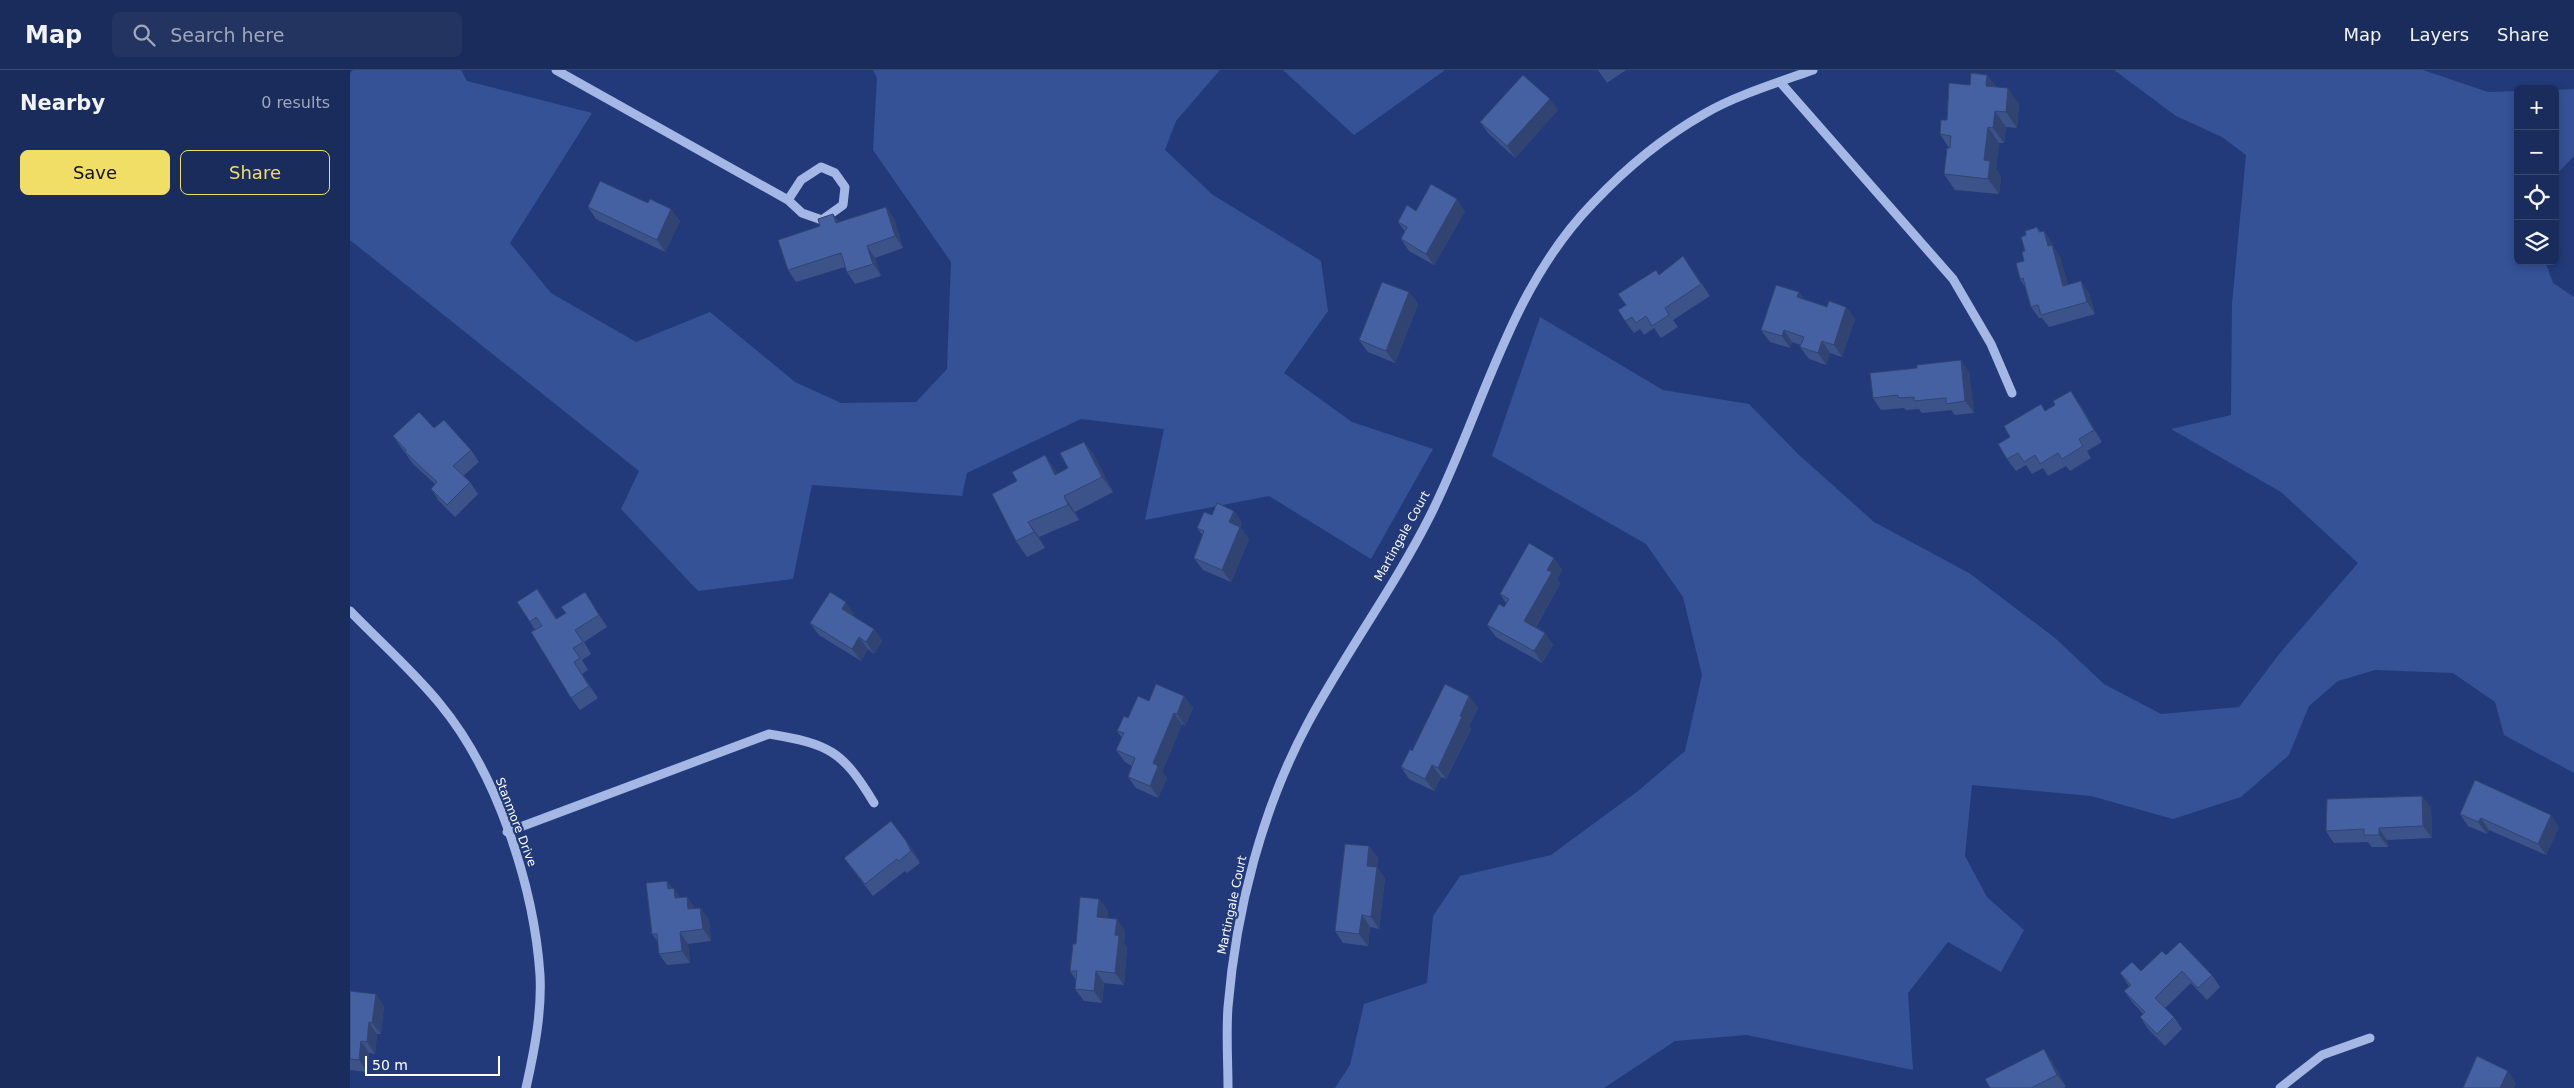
<!DOCTYPE html>
<meta charset="utf-8">
<style>
body{margin:0;font-family:"DejaVu Sans",sans-serif;background:#233461;color:#f1f3f6}
.controls{position:absolute;right:15px;top:15px;display:grid;overflow:hidden;border-radius:8px;box-shadow:0 2px 8px #0003}
.controls button{width:45px;height:45px;display:grid;place-items:center;padding:0;border:0;border-bottom:1px solid #384871;background:#1a2c5b;color:#f1f3f6;font:25px sans-serif}
.scale{position:absolute;left:15px;bottom:12px;width:135px;box-sizing:border-box;padding-left:5px;border:2px solid #fff;border-top:0;font-size:14px;line-height:18px;white-space:nowrap;color:#fff;-webkit-text-stroke:4px #223a79;paint-order:stroke}
.list{margin:0;padding:0;list-style:none}
h2{display:flex;justify-content:space-between;align-items:center;height:65px;margin:0;padding:0 20px;font-size:21px}
h2 small{font-size:16px;font-weight:400;color:#9fa7bb}
.actions{display:flex;gap:10px;padding:15px 20px}
.actions a{flex:1;padding:11px 0;border:1px solid #f0de66;border-radius:8px;text-align:center;font-size:18px;color:#f0de66}
.actions .main{background:#f0de66;color:#111}
.icon{flex:none;width:28px;height:28px;fill:none;stroke:currentColor;stroke-width:2;stroke-linecap:round;stroke-linejoin:round}
.map{position:relative;flex:none;width:2224px;height:1018px;overflow:hidden}
header{display:flex;align-items:center;gap:30px;box-sizing:border-box;height:70px;padding:0 25px;background:#1a2c5b;border-bottom:1px solid #384871}
header strong{font-size:24px}
nav{display:flex;gap:28px;margin-inline-start:auto;font-size:18px}
.search{width:350px;height:45px;background:#233461;display:flex;align-items:center;gap:12px;box-sizing:border-box;padding:0 18px;border-radius:8px;color:#9fa7bb;font-size:19px}
main{display:flex}
aside{flex:1;background:#1a2c5b}
.map>svg:first-child{display:block}
.green{fill:#355297}
.lines{fill:none;stroke-linecap:round;stroke-linejoin:round}
.minor{stroke:#a4b7e5;stroke-width:9}
.wall{fill:#3c538a}
.shaded-wall{fill:#314471}
.building{fill:#4661a1;stroke:#314471}
.labels{text-anchor:middle;dominant-baseline:central;stroke-width:4.5;stroke-linejoin:round;paint-order:stroke}
.street-label{font-size:12px;fill:#fff;stroke:#223a79}
</style>
<header>
<strong>Map</strong>
<div class="search"><svg class="icon" aria-label="search" viewBox="0 0 24 24"><circle cx="10" cy="10" r="6"/><path d="M15 15l6 6"/></svg>Search here</div>
<nav><a>Map</a><a>Layers</a><a>Share</a></nav>
</header>
<main>
<aside>
<h2>Nearby<small>0 results</small></h2>
<ul class="list">
</ul>
<div class="actions"><a class="main">Save</a><a>Share</a></div>
</aside>
<div class="map">
<svg width="2224" height="1018" viewBox="0 0 2224 1018">
<rect width="100%" height="100%" fill="#223a79"/>
<!-- green -->
<g class="green">
<path d="M 3,0 L 111,0 L 117,11 L 242,43 L 160,173 L 201,223 L 286,272 L 360,242 L 445,312 L 491,333 L 566,332 L 597,299 L 601,192 L 523,80 L 527,8 L 523,0 L 870,0 L 826,51 L 815,80 L 863,125 L 971,191 L 978,241 L 934,303 L 1002,352 L 1083,379 L 1021,489 L 919,426 L 795,450 L 814,359 L 731,349 L 617,403 L 612,426 L 462,415 L 443,509 L 348,521 L 271,439 L 289,401 L 0,170 L 0,3 Z"/>
<path d="M 933,0 L 1095,0 L 1004,65 Z"/>
<path d="M 1764,0 L 2073,0 L 2138,22 L 2168,21 L 2168,191 L 2195,191 L 2203,213 L 2224,227 L 2224,703 L 2154,665 L 2145,632 L 2103,603 L 2025,600 L 1988,611 L 1959,636 L 1939,685 L 1891,727 L 1823,749 L 1741,726 L 1622,715 L 1615,786 L 1637,827 L 1674,860 L 1651,902 L 1598,872 L 1558,923 L 1563,1000 L 1397,965 L 1325,971 L 1254,1018 L 985,1018 L 1000,995 L 1014,934 L 1077,913 L 1083,846 L 1110,806 L 1201,785 L 1288,721 L 1335,681 L 1352,605 L 1333,527 L 1296,474 L 1142,386 L 1190,247 L 1313,320 L 1399,334 L 1448,384 L 1524,452 L 1619,503 L 1705,568 L 1754,614 L 1811,644 L 1889,637 L 1930,583 L 2008,493 L 1931,422 L 1821,359 L 1881,345 L 1882,234 L 1896,85 L 1872,67 L 1826,46 Z"/>
<path d="M 2224,19 L 2224,86 L 2205,106 L 2205,20 Z"/>
</g>
<g class="lines">
<!-- minor -->
<g class="minor">
<path d="M 206,0 L 438,130 L 452,143 L 472,150 L 493,135 L 495,117 L 485,103 L 471,97 L 451,110 L 438,130"/>
<path d="M 1430,12 L 1603,209 L 1641,274 L 1662,323"/>
<path d="M 0,541 C 30,572 63,601 90,634 C 147,703 184,816 190,905 C 192,943 184,982 176,1018"/>
<path d="M 157,762 L 419,664 C 479,674 492,680 524,733"/>
<path d="M 878,1018 C 878,991 876,964 878,937 C 886,840 912,739 958,653 C 996,582 1045,516 1081,444 C 1133,340 1159,219 1243,133 C 1276,98 1312,68 1354,44 C 1384,26 1429,12 1463,0"/>
<path d="M 1930,1018 L 1972,985 L 2020,968"/>
</g>
</g>
<!-- wall -->
<g class="wall">
<path d="M 1248,0 L 1276,0 L 1257,13 Z"/>
<path d="M 1637,5 L 1646,17 L 1669,34 L 1667,58 L 1656,57 L 1654,73 L 1649,73 L 1646,99 L 1651,107 L 1649,124 L 1605,120 L 1594,104 L 1599,78 L 1590,64 L 1597,50 L 1620,15 Z"/>
<path d="M 1208,40 L 1165,88 L 1139,64 L 1130,52 Z"/>
<path d="M 238,137 L 330,151 L 315,182 L 246,149 Z"/>
<path d="M 536,137 L 544,149 L 553,178 L 525,188 L 531,206 L 505,214 L 497,202 L 495,197 L 446,212 L 438,200 L 470,156 L 483,144 L 489,152 Z"/>
<path d="M 1066,141 L 1115,141 L 1084,195 L 1059,181 L 1051,169 L 1055,162 L 1048,152 Z"/>
<path d="M 1687,157 L 1691,162 L 1694,161 L 1702,173 L 1704,178 L 1710,187 L 1718,215 L 1739,223 L 1745,244 L 1699,257 L 1692,248 L 1689,248 L 1681,237 L 1675,217 L 1670,209 L 1674,191 L 1676,165 Z"/>
<path d="M 1341,198 L 1360,226 L 1323,250 L 1328,257 L 1311,268 L 1304,258 L 1294,265 L 1290,259 L 1284,263 L 1275,251 L 1276,235 L 1309,205 Z"/>
<path d="M 1059,222 L 1068,234 L 1045,293 L 1018,282 L 1009,270 Z"/>
<path d="M 1449,222 L 1454,229 L 1477,237 L 1496,237 L 1505,249 L 1492,287 L 1480,283 L 1476,295 L 1459,289 L 1450,277 L 1451,275 L 1442,272 L 1440,278 L 1420,272 L 1411,260 Z"/>
<path d="M 1619,302 L 1624,343 L 1605,345 L 1601,340 L 1572,343 L 1569,339 L 1556,340 L 1554,338 L 1531,340 L 1523,328 Z"/>
<path d="M 1729,333 L 1752,372 L 1737,381 L 1741,388 L 1720,401 L 1716,396 L 1698,406 L 1693,398 L 1682,404 L 1676,395 L 1666,401 L 1657,389 L 1660,367 L 1696,341 Z"/>
<path d="M 84,358 L 121,380 L 129,392 L 113,406 L 120,412 L 128,424 L 105,447 L 89,431 L 81,419 L 85,414 L 63,394 L 43,366 Z"/>
<path d="M 734,372 L 745,387 L 763,422 L 725,442 L 729,450 L 689,467 L 695,478 L 677,487 L 666,471 L 667,411 L 695,385 L 707,404 L 718,398 Z"/>
<path d="M 884,441 L 892,453 L 890,457 L 899,469 L 881,512 L 853,500 L 844,488 L 853,466 L 847,458 L 862,445 Z"/>
<path d="M 1204,488 L 1212,500 L 1207,509 L 1210,514 L 1186,557 L 1195,563 L 1203,575 L 1192,593 L 1146,567 L 1137,555 L 1154,537 L 1156,533 L 1150,524 Z"/>
<path d="M 187,519 L 207,549 L 216,543 L 235,522 L 257,557 L 234,572 L 241,584 L 232,590 L 238,600 L 232,604 L 248,628 L 230,640 L 221,628 L 185,560 L 180,552 Z"/>
<path d="M 504,544 L 503,546 L 524,559 L 532,571 L 524,584 L 518,579 L 511,591 L 469,565 L 460,553 Z"/>
<path d="M 834,626 L 843,638 L 835,656 L 832,654 L 812,702 L 817,708 L 808,728 L 786,718 L 778,707 L 782,696 L 775,692 L 766,680 L 772,668 L 767,661 L 778,648 L 799,631 Z"/>
<path d="M 1119,626 L 1128,638 L 1119,656 L 1121,659 L 1096,709 L 1091,707 L 1084,721 L 1059,709 L 1051,697 L 1062,681 Z"/>
<path d="M 2072,726 L 2081,738 L 2082,768 L 2037,770 L 2038,777 L 2022,777 L 2018,772 L 1984,773 L 1976,761 Z"/>
<path d="M 2110,744 L 2209,757 L 2196,785 L 2139,760 L 2137,764 L 2118,756 Z"/>
<path d="M 541,751 L 565,783 L 570,793 L 557,803 L 555,801 L 523,826 L 503,800 L 494,788 Z"/>
<path d="M 1019,776 L 1028,788 L 1027,797 L 1035,809 L 1029,859 L 1020,857 L 1018,876 L 993,873 L 985,861 Z"/>
<path d="M 317,811 L 330,828 L 337,827 L 345,838 L 350,838 L 359,850 L 361,871 L 338,874 L 340,893 L 317,895 L 309,884 L 308,872 L 302,864 Z"/>
<path d="M 749,829 L 758,841 L 757,848 L 767,849 L 775,861 L 774,873 L 777,878 L 774,915 L 754,913 L 752,933 L 734,931 L 725,919 L 726,910 L 720,901 L 726,874 Z"/>
<path d="M 1816,885 L 1862,905 L 1870,917 L 1857,930 L 1841,913 L 1815,938 L 1824,947 L 1832,959 L 1815,976 L 1798,959 L 1790,947 L 1793,944 L 1783,933 L 1774,921 L 1779,916 L 1770,903 L 1791,901 Z"/>
<path d="M 0,921 L 34,936 L 31,964 L 27,964 L 25,984 L 19,983 L 17,1002 L 0,1000 Z"/>
<path d="M 1702,991 L 1716,1017 L 1713,1018 L 1640,1018 Z"/>
</g>
<!-- shaded-wall -->
<g class="shaded-wall">
<path d="M 1637,5 L 1648,20 L 1636,16 Z"/>
<path d="M 1658,18 L 1669,34 L 1667,58 L 1656,42 Z"/>
<path d="M 1200,29 L 1208,40 L 1165,88 L 1157,76 Z"/>
<path d="M 1645,41 L 1656,57 L 1654,73 L 1643,58 Z"/>
<path d="M 1638,57 L 1649,73 L 1646,99 L 1651,107 L 1649,124 L 1638,109 L 1634,90 Z"/>
<path d="M 1107,129 L 1115,141 L 1084,195 L 1076,184 Z"/>
<path d="M 536,137 L 544,149 L 553,178 L 545,166 Z"/>
<path d="M 321,139 L 330,151 L 315,182 L 307,170 Z"/>
<path d="M 483,144 L 492,156 L 486,153 Z"/>
<path d="M 1694,161 L 1702,173 L 1704,178 L 1710,187 L 1722,228 L 1713,216 L 1698,176 Z"/>
<path d="M 517,176 L 525,188 L 531,206 L 523,194 Z"/>
<path d="M 1731,211 L 1739,223 L 1745,244 L 1737,232 Z"/>
<path d="M 1059,222 L 1068,234 L 1045,293 L 1036,281 Z"/>
<path d="M 1449,222 L 1457,234 L 1447,227 Z"/>
<path d="M 1496,237 L 1505,249 L 1492,287 L 1484,275 Z"/>
<path d="M 1434,260 L 1442,272 L 1440,278 L 1432,266 Z"/>
<path d="M 1472,271 L 1480,283 L 1476,295 L 1468,283 Z"/>
<path d="M 1611,290 L 1619,302 L 1624,343 L 1615,331 Z"/>
<path d="M 1721,321 L 1729,333 L 1752,372 L 1744,360 Z"/>
<path d="M 734,372 L 745,387 L 763,422 L 752,407 Z"/>
<path d="M 695,385 L 706,401 L 716,421 L 705,405 Z"/>
<path d="M 714,426 L 725,442 L 729,450 L 718,435 Z"/>
<path d="M 884,441 L 892,453 L 890,459 L 890,457 L 899,469 L 881,512 L 872,500 L 879,452 Z"/>
<path d="M 678,452 L 689,467 L 695,478 L 684,462 Z"/>
<path d="M 1204,488 L 1212,500 L 1207,509 L 1210,514 L 1182,563 L 1174,551 L 1197,500 Z"/>
<path d="M 187,519 L 196,531 L 215,561 L 206,549 Z"/>
<path d="M 235,522 L 243,534 L 257,557 L 249,545 Z"/>
<path d="M 496,532 L 504,544 L 500,551 L 492,539 Z"/>
<path d="M 524,559 L 532,571 L 524,584 L 516,572 Z"/>
<path d="M 1195,563 L 1203,575 L 1192,593 L 1184,581 Z"/>
<path d="M 509,567 L 518,579 L 511,591 L 502,579 Z"/>
<path d="M 224,592 L 248,628 L 239,616 Z"/>
<path d="M 834,626 L 843,638 L 835,656 L 827,644 Z"/>
<path d="M 1119,626 L 1128,638 L 1119,656 L 1121,659 L 1096,709 L 1088,698 L 1110,646 Z"/>
<path d="M 824,643 L 832,654 L 812,702 L 817,708 L 808,728 L 800,716 L 803,693 Z"/>
<path d="M 1082,695 L 1091,707 L 1084,721 L 1075,709 Z"/>
<path d="M 2072,726 L 2081,738 L 2082,768 L 2073,756 Z"/>
<path d="M 2201,745 L 2209,757 L 2196,785 L 2188,774 Z"/>
<path d="M 2131,748 L 2139,760 L 2137,764 L 2128,752 Z"/>
<path d="M 2029,758 L 2037,770 L 2038,777 L 2029,765 Z"/>
<path d="M 556,771 L 565,783 L 570,793 L 561,781 Z"/>
<path d="M 1019,776 L 1028,788 L 1025,808 L 1017,796 Z"/>
<path d="M 1027,797 L 1035,809 L 1029,859 L 1021,847 Z"/>
<path d="M 317,811 L 324,821 L 324,818 L 332,830 L 333,840 L 318,819 Z"/>
<path d="M 337,827 L 346,839 L 338,839 Z"/>
<path d="M 749,829 L 758,841 L 756,859 L 747,847 Z"/>
<path d="M 350,838 L 359,850 L 361,871 L 353,859 Z"/>
<path d="M 1012,845 L 1020,857 L 1018,876 L 1009,864 Z"/>
<path d="M 767,849 L 775,861 L 774,873 L 777,878 L 774,915 L 765,903 L 765,865 Z"/>
<path d="M 330,862 L 338,874 L 340,893 L 332,881 Z"/>
<path d="M 746,901 L 754,913 L 752,933 L 744,921 Z"/>
<path d="M 26,924 L 34,936 L 31,964 L 22,953 Z"/>
<path d="M 19,952 L 27,964 L 25,984 L 17,972 Z"/>
<path d="M 11,971 L 19,983 L 17,1002 L 9,990 Z"/>
<path d="M 1694,979 L 1702,991 L 1716,1017 L 1707,1005 Z"/>
<path d="M 2158,1001 L 2166,1013 L 2164,1018 L 2150,1018 Z"/>
</g>
<!-- building -->
<g class="building">
<path d="M 1621,3 L 1637,5 L 1636,16 L 1658,18 L 1656,42 L 1645,41 L 1643,58 L 1638,57 L 1634,90 L 1640,91 L 1638,109 L 1594,104 L 1597,78 L 1600,78 L 1601,66 L 1590,64 L 1591,50 L 1597,50 L 1599,13 L 1620,15 Z"/>
<path d="M 1173,5 L 1200,29 L 1157,76 L 1130,52 Z"/>
<path d="M 250,111 L 298,133 L 300,129 L 321,139 L 307,170 L 238,137 Z"/>
<path d="M 1081,114 L 1107,129 L 1076,184 L 1051,169 L 1057,157 L 1048,152 L 1057,135 L 1066,141 Z"/>
<path d="M 536,137 L 545,166 L 517,176 L 523,194 L 497,202 L 491,183 L 438,200 L 428,170 L 470,156 L 468,149 L 483,144 L 486,153 Z"/>
<path d="M 1687,157 L 1689,162 L 1694,161 L 1698,176 L 1702,175 L 1713,216 L 1731,211 L 1737,232 L 1691,245 L 1688,235 L 1681,237 L 1673,208 L 1670,209 L 1666,193 L 1674,191 L 1672,182 L 1675,181 L 1671,167 L 1676,165 L 1675,161 Z"/>
<path d="M 1333,186 L 1351,214 L 1315,238 L 1319,245 L 1302,256 L 1296,246 L 1286,253 L 1282,247 L 1275,251 L 1268,240 L 1276,235 L 1268,224 L 1306,200 L 1309,205 Z"/>
<path d="M 1032,212 L 1059,222 L 1036,281 L 1009,270 Z"/>
<path d="M 1426,215 L 1449,222 L 1447,227 L 1477,237 L 1479,231 L 1496,237 L 1484,275 L 1472,271 L 1468,283 L 1450,277 L 1454,267 L 1434,260 L 1432,266 L 1411,260 Z"/>
<path d="M 1611,290 L 1615,331 L 1596,334 L 1596,328 L 1564,331 L 1564,327 L 1548,328 L 1548,325 L 1523,328 L 1520,303 L 1567,298 L 1567,295 Z"/>
<path d="M 1721,321 L 1744,360 L 1729,369 L 1733,376 L 1712,389 L 1708,383 L 1690,394 L 1685,385 L 1674,392 L 1668,383 L 1657,389 L 1648,374 L 1660,367 L 1654,356 L 1691,334 L 1695,341 L 1705,335 L 1703,331 Z"/>
<path d="M 69,342 L 84,358 L 94,350 L 121,380 L 103,396 L 120,412 L 97,435 L 81,419 L 87,412 L 55,382 L 56,380 L 43,366 Z"/>
<path d="M 734,372 L 752,407 L 714,426 L 718,435 L 678,452 L 684,462 L 666,471 L 642,424 L 667,411 L 662,402 L 695,385 L 705,405 L 718,398 L 710,383 Z"/>
<path d="M 867,433 L 884,441 L 879,452 L 890,457 L 872,500 L 844,488 L 854,461 L 847,458 L 854,442 L 862,445 Z"/>
<path d="M 1179,473 L 1204,488 L 1197,500 L 1202,502 L 1174,551 L 1195,563 L 1184,581 L 1137,555 L 1149,534 L 1154,537 L 1159,529 L 1150,524 Z"/>
<path d="M 187,519 L 206,549 L 216,543 L 211,537 L 235,522 L 249,545 L 225,560 L 233,572 L 223,578 L 230,588 L 224,592 L 239,616 L 221,628 L 181,562 L 192,556 L 186,547 L 180,552 L 167,532 Z"/>
<path d="M 480,522 L 496,532 L 492,539 L 524,559 L 516,572 L 509,567 L 502,579 L 460,553 Z"/>
<path d="M 806,614 L 834,626 L 827,644 L 824,643 L 803,693 L 808,696 L 800,716 L 778,707 L 785,688 L 766,680 L 774,663 L 767,661 L 774,646 L 778,648 L 788,626 L 799,631 Z"/>
<path d="M 1095,614 L 1119,626 L 1110,646 L 1112,647 L 1088,698 L 1082,695 L 1075,709 L 1051,697 L 1060,679 L 1062,681 Z"/>
<path d="M 2125,710 L 2201,745 L 2188,774 L 2131,748 L 2128,752 L 2110,744 Z"/>
<path d="M 2072,726 L 2073,756 L 2029,758 L 2029,765 L 2014,765 L 2014,759 L 1976,761 L 1977,729 Z"/>
<path d="M 541,751 L 556,771 L 561,781 L 549,791 L 547,789 L 515,814 L 494,788 Z"/>
<path d="M 995,774 L 1019,776 L 1017,796 L 1027,797 L 1021,847 L 1012,845 L 1009,864 L 985,861 Z"/>
<path d="M 317,811 L 318,819 L 324,818 L 325,828 L 337,827 L 338,839 L 350,838 L 353,859 L 330,862 L 332,881 L 309,884 L 307,864 L 302,864 L 296,813 Z"/>
<path d="M 730,827 L 749,829 L 747,847 L 767,849 L 765,865 L 769,866 L 765,903 L 746,901 L 744,921 L 725,919 L 727,901 L 720,901 L 723,874 L 726,874 Z"/>
<path d="M 1830,872 L 1862,905 L 1848,918 L 1832,901 L 1805,928 L 1824,947 L 1807,964 L 1790,947 L 1795,942 L 1774,921 L 1781,915 L 1770,903 L 1782,892 L 1791,901 L 1812,881 L 1816,885 Z"/>
<path d="M 0,921 L 26,924 L 22,953 L 19,952 L 17,972 L 11,971 L 9,990 L 0,989 Z"/>
<path d="M 1694,979 L 1707,1005 L 1681,1018 L 1640,1018 L 1635,1009 Z"/>
<path d="M 2127,986 L 2158,1001 L 2150,1018 L 2113,1018 Z"/>
</g>
<g class="labels">
<!-- street labels -->
<g class="street-label">
<text transform="translate(1052 466) rotate(-61)">Martingale Court</text>
<text transform="translate(166 752) rotate(69)">Stanmore Drive</text>
<text transform="translate(882 835) rotate(-78)">Martingale Court</text>
</g>
</g>
</svg>
<div class="controls">
<button>+</button>
<button>−</button>
<button><svg class="icon" aria-label="locate" viewBox="0 0 24 24"><circle cx="12" cy="12" r="6"/><path d="M12 2v4M12 18v4M2 12h4M18 12h4"/></svg></button>
<button><svg class="icon" aria-label="layers" viewBox="0 0 24 24"><path d="M12 4l9 5-9 5-9-5zM3 14l9 5 9-5"/></svg></button>
</div>
<div class="scale">50 m</div>
</div>
</main>
